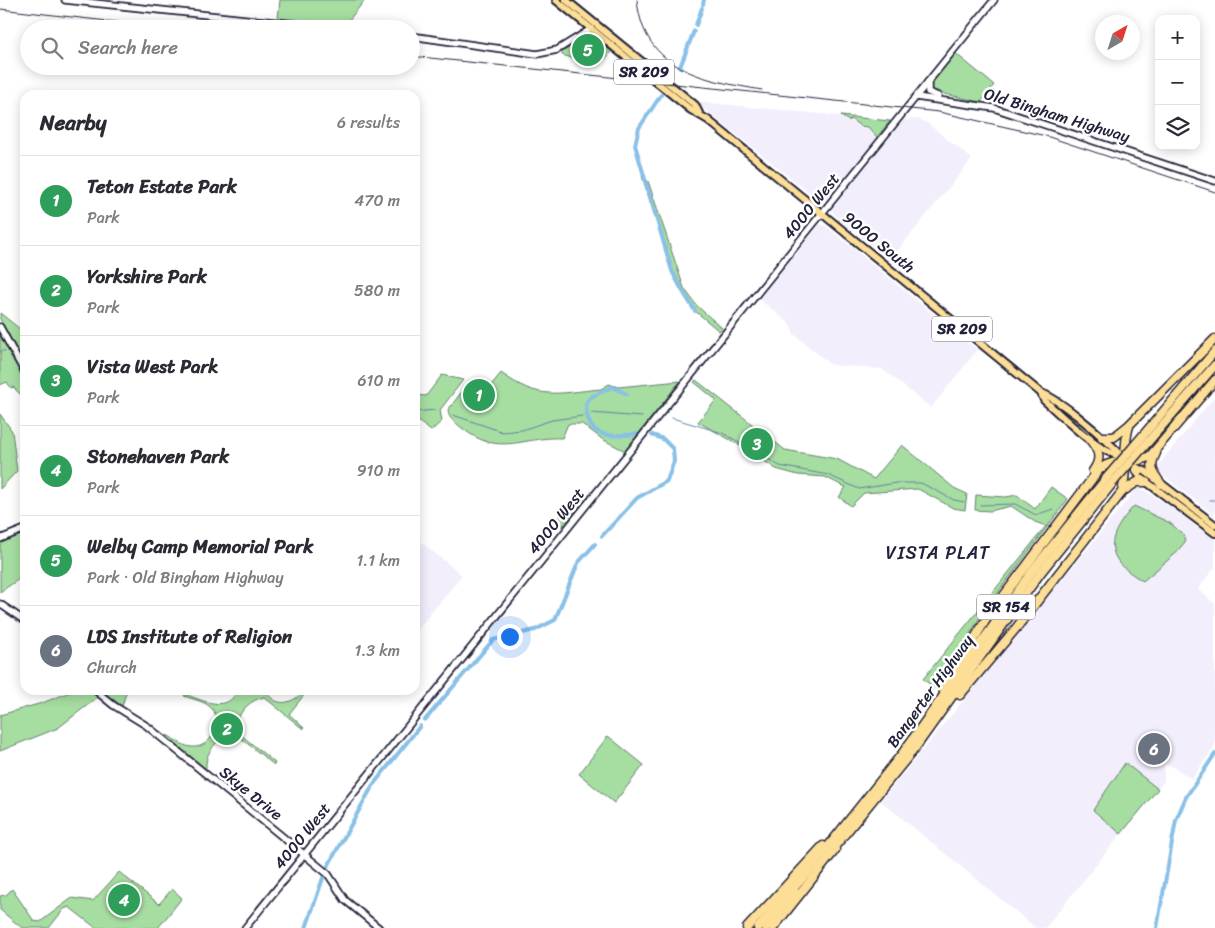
<!DOCTYPE html>
<meta charset="utf-8">
<style>
body{margin:0;font-family:Sriracha,sans-serif;background:#f2f2f3;color:#2b2b33}
.controls{position:absolute;right:15px;top:15px;display:grid;overflow:hidden;border-radius:10px;box-shadow:0 2px 12px #0003}
.controls button{width:45px;height:45px;display:grid;place-items:center;padding:0;border:0;border-bottom:1px solid #e1e1e2;background:#fff;color:#2b2b33;font:25px sans-serif}
.compass{position:absolute;left:1095px;top:15px;width:45px;height:45px;border-radius:50%;background:#fff;box-shadow:0 2px 12px #0003;rotate:39deg}
.you{position:absolute;left:509px;top:636px;width:18px;height:18px;margin:-12px;border:4px solid #fff;border-radius:50%;background:#1a73e8;box-shadow:0 0 0 8px #1a73e833}
.badge{display:grid;place-items:center;width:32px;height:32px;border-radius:50%;background:#1f6fb2;color:#fff;font-size:16px;font-weight:700}
.pin{position:absolute;translate:-50% -50%;border:2px solid #fff;box-shadow:0 1px 5px #0006}
.list{margin:0;padding:0;list-style:none}
h2{display:flex;justify-content:space-between;align-items:center;height:65px;margin:0;padding:0 20px;font-size:21px}
h2 small{font-size:16px;font-weight:400;color:#7c7c81}
.list li{display:grid;grid-template-columns:32px 1fr auto;gap:15px;align-items:center;box-sizing:border-box;height:90px;padding:0 20px;border-top:1px solid #e1e1e2}
.list b{display:block;font-size:19px;white-space:nowrap}
.list p{margin:0;font-size:16px;white-space:nowrap;color:#7c7c81}
.list em{font-size:16px;font-style:normal;color:#7c7c81}
.icon{flex:none;width:28px;height:28px;fill:none;stroke:currentColor;stroke-width:2;stroke-linecap:round;stroke-linejoin:round}
.map{position:relative;flex:none;width:1215px;height:928px;overflow:hidden}
.search{position:absolute;background:#fff;box-shadow:0 2px 12px #0003;left:20px;top:20px;width:400px;height:55px;display:flex;align-items:center;gap:12px;box-sizing:border-box;padding:0 18px;border-radius:28px;color:#7c7c81;font-size:19px}
.panel{position:absolute;background:#fff;box-shadow:0 2px 12px #0003;left:20px;top:90px;width:400px;height:605px;border-radius:15px}
.map>svg:first-child{display:block}
.built{fill:#f3eefc}
.green{fill:#a6dda1;stroke:#64806e}
.lines{fill:none;stroke-linecap:round;stroke-linejoin:round}
.stream{stroke:#6081a2;stroke-width:1}
.canal{stroke:#89c0e7;stroke-width:4}
.secondary-casing{stroke:#22223b;stroke-width:9}
.primary-casing{stroke:#22223b;stroke-width:10}
.highway-casing{stroke:#22223b;stroke-width:11}
.secondary{stroke:#fff;stroke-width:5.5}
.primary{stroke:#fdde96;stroke-width:6}
.highway{stroke:#fdde96;stroke-width:8}
.tram{stroke:#22223b;stroke-width:1}
.rail{stroke:#22223b;stroke-width:1}
.highway-bridge-casing{stroke:#22223b;stroke-width:11;stroke-linecap:butt}
.highway-bridge{stroke:#fdde96;stroke-width:8}
.labels{text-anchor:middle;dominant-baseline:central;stroke-width:5;stroke-linejoin:round;paint-order:stroke}
.shield{fill:#fff;stroke:#646476;stroke-width:1}
.shield-label{font-size:15px;font-weight:bold;fill:#22223b}
.street-label{font-size:16px;fill:#22223b;stroke:#fff}
.neighbourhood-label{font-size:18px;letter-spacing:1px;fill:#22223b;stroke:#fff}
</style>
<div class="map">
<svg width="1215" height="928" viewBox="0 0 1215 928">
<rect width="100%" height="100%" fill="#fff"/>
<filter id="ink" filterUnits="userSpaceOnUse"><feTurbulence type="fractalNoise" baseFrequency=".02" numOctaves="2"/><feDisplacementMap in="SourceGraphic" scale="10" xChannelSelector="R" yChannelSelector="G"/><feConvolveMatrix kernelMatrix="1 2 1 2 8 2 1 2 1" color-interpolation-filters="sRGB"/></filter>
<g filter="url(#ink)">
<!-- built -->
<g class="built">
<path d="M 700,102 L 892,121 L 826,200 L 821,202 L 698,104 Z"/>
<path d="M 903,119 L 918,119 L 927,123 L 972,159 L 890,260 L 835,215 L 832,209 Z"/>
<path d="M 820,224 L 826,226 L 977,350 L 931,408 L 882,369 L 831,365 L 794,334 L 789,323 L 759,299 Z"/>
<path d="M 1215,396 L 1215,516 L 1155,469 Z"/>
<path d="M 1138,487 L 1162,501 L 1215,540 L 1215,567 L 1198,589 L 1215,604 L 1215,746 L 1192,779 L 1172,766 L 1164,765 L 1164,781 L 1045,928 L 1036,928 L 881,801 Z"/>
<path d="M 415,537 L 462,575 L 415,633 Z"/>
</g>
<!-- green -->
<g class="green">
<path d="M 280,0 L 365,0 L 345,25 L 278,18 Z"/>
<path d="M 590,36 L 612,51 L 603,61 L 599,61 L 598,58 L 590,57 L 589,60 L 582,59 L 582,56 L 574,55 L 572,58 L 562,55 L 562,52 Z"/>
<path d="M 955,53 L 994,85 L 981,102 L 931,91 L 931,84 Z"/>
<path d="M 841,116 L 890,121 L 877,137 L 868,127 L 860,126 L 851,119 L 849,121 Z"/>
<path d="M 642,176 L 648,181 L 684,288 L 697,306 L 722,328 L 719,331 L 694,310 L 674,278 Z"/>
<path d="M 0,313 L 25,333 L 25,366 L 0,319 Z"/>
<path d="M 0,334 L 25,381 L 25,404 L 25,399 L 13,387 L 11,388 L 7,382 L 0,385 Z"/>
<path d="M 501,373 C 540,401 556,393 601,389 L 609,384 L 618,387 L 680,381 L 625,451 L 602,439 L 582,424 L 568,424 L 562,438 C 523,436 499,458 462,428 C 456,423 448,419 448,410 L 469,382 L 484,394 Z"/>
<path d="M 442,375 L 463,380 L 440,410 L 442,421 L 431,431 L 415,419 L 415,395 L 426,396 Z"/>
<path d="M 696,380 L 785,450 L 837,459 L 874,479 L 902,445 L 954,488 L 967,494 L 965,510 L 953,508 L 918,489 L 864,493 L 851,506 L 839,497 L 846,487 L 843,486 L 825,477 L 798,475 L 776,469 L 745,448 L 698,422 L 716,400 L 694,382 Z"/>
<path d="M 0,414 L 12,431 L 17,471 L 0,489 Z"/>
<path d="M 1051,487 L 1068,499 L 984,611 L 936,689 L 923,679 L 1046,526 L 1035,522 L 1011,506 L 990,511 L 975,510 L 976,495 L 1006,497 L 1017,495 L 1035,509 Z"/>
<path d="M 577,495 L 584,501 L 562,527 L 556,522 L 557,520 L 564,525 L 558,519 L 571,502 L 579,506 L 572,501 Z"/>
<path d="M 1134,506 L 1170,523 L 1184,535 L 1185,542 L 1174,555 L 1143,581 C 1103,558 1105,538 1134,506 Z"/>
<path d="M 25,533 L 25,575 L 0,592 L 0,543 Z"/>
<path d="M 75,690 L 89,690 L 98,697 L 58,728 L 0,751 L 0,715 L 42,703 Z"/>
<path d="M 101,690 L 127,690 L 122,706 Z"/>
<path d="M 237,690 L 265,690 C 276,709 293,704 305,690 L 308,690 L 289,714 L 304,728 L 303,729 L 264,697 C 249,701 243,708 236,722 L 240,734 L 275,763 L 274,765 L 238,736 L 224,736 C 213,745 205,754 206,769 L 168,738 L 167,735 C 176,740 185,748 195,747 C 213,746 225,718 209,706 C 203,701 192,699 184,696 L 185,694 C 201,700 229,714 237,690 Z"/>
<path d="M 608,736 L 644,765 L 614,803 L 579,774 Z"/>
<path d="M 1125,763 L 1158,789 L 1121,834 L 1093,810 Z"/>
<path d="M 119,872 L 159,904 L 172,889 L 182,898 L 158,928 L 96,928 L 69,907 L 64,909 L 49,928 L 22,928 L 0,910 L 0,896 L 6,895 L 12,889 L 34,921 L 40,922 L 72,898 L 93,901 Z"/>
</g>
<g class="lines">
<!-- stream -->
<g class="stream">
<path d="M 0,351 L 5,351"/>
<path d="M 415,412 L 435,410"/>
<path d="M 591,413 L 642,417"/>
<path d="M 453,415 L 503,432 L 522,430 L 552,420 L 583,416"/>
<path d="M 672,418 L 723,433 L 780,466 L 828,475 L 859,489 L 896,483 L 921,483 L 954,500 L 964,502"/>
<path d="M 1210,500 L 1215,500"/>
<path d="M 980,505 L 1015,504 L 1036,515 L 1053,509"/>
</g>
<!-- canal -->
<g class="canal">
<path d="M 703,4 L 704,0"/>
<path d="M 696,25 L 702,8"/>
<path d="M 680,67 L 694,31"/>
<path d="M 661,95 L 639,128 L 635,145 L 672,271 L 682,290 L 695,311"/>
<path d="M 627,394 L 612,387 L 591,397 L 586,403 C 586,439 608,437 636,434"/>
<path d="M 602,536 L 637,498 L 667,481 L 674,461 L 673,449 L 663,439 L 652,435"/>
<path d="M 425,720 L 493,640 L 535,630 L 555,620 L 578,563 L 595,544"/>
<path d="M 328,866 L 373,785 L 420,726"/>
<path d="M 306,928 L 323,878"/>
<path d="M 1157,928 L 1176,820 L 1186,797 L 1215,754"/>
</g>
<defs>
<g id="secondary">
<path d="M 65,0 L 341,29"/>
<path d="M 411,36 L 537,54 L 557,50 L 591,29"/>
<path d="M 928,82 L 928,92 L 938,96"/>
<path d="M 916,97 L 994,108 L 1215,181"/>
<path d="M 0,327 L 25,373"/>
<path d="M 0,539 L 25,529"/>
<path d="M 0,604 L 25,621"/>
<path d="M 95,690 L 113,705 L 147,726 L 328,874 L 345,900 L 379,928"/>
<path d="M 245,928 L 994,0"/>
</g>
<g id="primary">
<path d="M 556,0 L 691,110 L 708,120 L 1041,393 C 1058,398 1097,432 1111,445 C 1124,456 1126,465 1145,471 L 1215,525"/>
<path d="M 566,0 L 695,105 L 699,113"/>
<path d="M 1041,393 L 1044,400 C 1064,418 1094,449 1119,456"/>
<path d="M 1134,467 L 1140,477 L 1215,533"/>
</g>
<g id="highway">
<path d="M 1102,437 L 1114,437 L 1129,425 L 1215,339"/>
<path d="M 1089,438 C 1098,450 1103,457 1093,471"/>
<path d="M 1134,446 L 1215,351"/>
<path d="M 1140,451 L 1215,365"/>
<path d="M 1156,453 C 1149,466 1152,472 1161,484"/>
<path d="M 1122,492 C 1128,470 1122,448 1129,426"/>
<path d="M 943,690 L 987,618 L 1098,471 C 1112,456 1133,466 1150,456 L 1215,380"/>
<path d="M 960,695 L 1017,627 L 1122,492 L 1137,482 L 1146,482"/>
<path d="M 831,851 L 915,748 L 1041,572 L 1115,480"/>
<path d="M 747,928 L 823,846"/>
<path d="M 758,928 L 807,873 L 902,754 L 1033,570 L 1109,475"/>
<path d="M 766,928 L 796,893"/>
<path d="M 773,928 L 835,850"/>
</g>
</defs>
<!-- secondary casing -->
<use href="#secondary" class="secondary-casing"/>
<!-- primary casing -->
<use href="#primary" class="primary-casing"/>
<!-- highway casing -->
<use href="#highway" class="highway-casing"/>
<!-- secondary -->
<use href="#secondary" class="secondary"/>
<!-- primary -->
<use href="#primary" class="primary"/>
<!-- highway -->
<use href="#highway" class="highway"/>
<!-- tram -->
<g class="tram">
<path d="M 0,9 L 179,29"/>
<path d="M 411,56 L 939,112 L 1046,136 L 1215,192"/>
</g>
<!-- rail -->
<path class="rail" d="M 637,0 C 644,71 704,80 762,90"/>
<defs>
<g id="highway-bridge">
<path d="M 1109,475 L 1134,446"/>
<path d="M 1115,480 L 1140,451"/>
</g>
</defs>
<!-- highway-bridge casing -->
<use href="#highway-bridge" class="highway-bridge-casing"/>
<!-- highway-bridge -->
<use href="#highway-bridge" class="highway-bridge"/>
</g>
</g>
<g class="labels">
<!-- shield labels -->
<g class="shield">
<rect x="614" y="59.5" width="60" height="25" rx="4"/>
<rect x="932" y="316.5" width="60" height="25" rx="4"/>
<rect x="977" y="594.5" width="58" height="25" rx="4"/>
</g>
<g class="shield-label">
<text x="644" y="72">SR 209</text>
<text x="962" y="329">SR 209</text>
<text x="1006" y="607">SR 154</text>
</g>
<!-- street labels -->
<g class="street-label">
<text transform="translate(1057 115) rotate(17)">Old Bingham Highway</text>
<text transform="translate(811 206) rotate(-51)">4000 West</text>
<text transform="translate(879 242) rotate(39)">9000 South</text>
<text transform="translate(556 521) rotate(-51)">4000 West</text>
<text transform="translate(930 691) rotate(-54)">Bangerter Highway</text>
<text transform="translate(251 793) rotate(39)">Skye Drive</text>
<text transform="translate(302 836) rotate(-51)">4000 West</text>
</g>
<!-- neighbourhood labels -->
<g class="neighbourhood-label">
<text x="938" y="553">VISTA PLAT</text>
</g>
</g>
</svg>
<div class="controls">
<button>+</button>
<button>−</button>
<button><svg class="icon" aria-label="layers" viewBox="0 0 24 24"><path d="M12 4l9 5-9 5-9-5zM3 14l9 5 9-5"/></svg></button>
</div>
<svg class="compass" viewBox="-18 -18 36 36"><path d="M0-13l5 13h-10z" fill="#e53935"/><path d="M0 13l5-13h-10z" fill="#7c7c81"/></svg>
<div class="you"></div>
<div class="pin badge" style="left:479px;top:395px;background:#2e9e5b">1</div>
<div class="pin badge" style="left:227px;top:729px;background:#2e9e5b">2</div>
<div class="pin badge" style="left:757px;top:444px;background:#2e9e5b">3</div>
<div class="pin badge" style="left:124px;top:900px;background:#2e9e5b">4</div>
<div class="pin badge" style="left:588px;top:50px;background:#2e9e5b">5</div>
<div class="pin badge" style="left:1154px;top:749px;background:#6b7280">6</div>
<div class="search"><svg class="icon" aria-label="search" viewBox="0 0 24 24"><circle cx="10" cy="10" r="6"/><path d="M15 15l6 6"/></svg>Search here</div>
<section class="panel">
<h2>Nearby<small>6 results</small></h2>
<ul class="list">
<li><span class="badge" style="background:#2e9e5b">1</span><div><b>Teton Estate Park</b><p>Park</p></div><em>470 m</em></li>
<li><span class="badge" style="background:#2e9e5b">2</span><div><b>Yorkshire Park</b><p>Park</p></div><em>580 m</em></li>
<li><span class="badge" style="background:#2e9e5b">3</span><div><b>Vista West Park</b><p>Park</p></div><em>610 m</em></li>
<li><span class="badge" style="background:#2e9e5b">4</span><div><b>Stonehaven Park</b><p>Park</p></div><em>910 m</em></li>
<li><span class="badge" style="background:#2e9e5b">5</span><div><b>Welby Camp Memorial Park</b><p>Park · Old Bingham Highway</p></div><em>1.1 km</em></li>
<li><span class="badge" style="background:#6b7280">6</span><div><b>LDS Institute of Religion</b><p>Church</p></div><em>1.3 km</em></li>
</ul>
</section>
</div>
